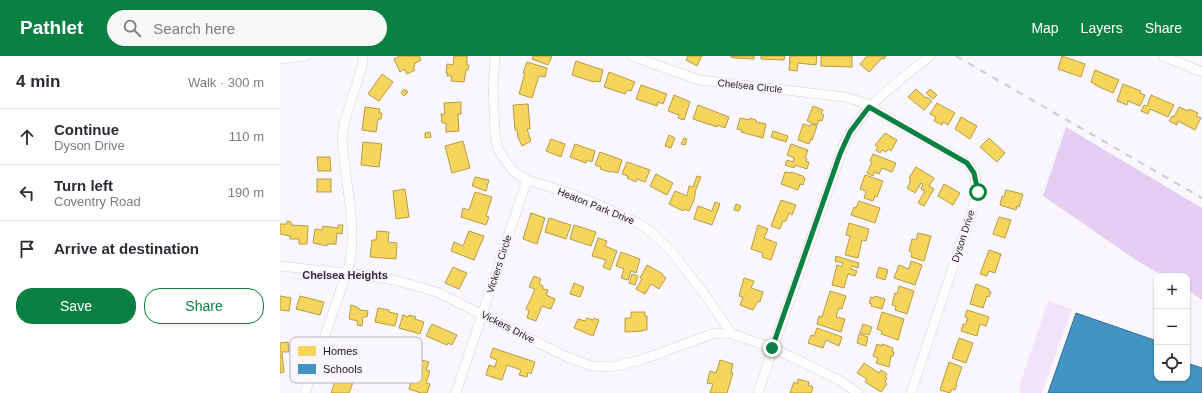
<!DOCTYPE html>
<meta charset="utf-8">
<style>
body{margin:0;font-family:Helvetica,sans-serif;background:#f7f7f7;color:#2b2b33}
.controls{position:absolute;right:12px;bottom:12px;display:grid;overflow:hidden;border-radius:8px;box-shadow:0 1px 3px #0004}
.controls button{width:36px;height:36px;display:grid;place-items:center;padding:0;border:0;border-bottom:1px solid #e1e1e2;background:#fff;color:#2b2b33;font:20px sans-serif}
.stop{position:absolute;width:12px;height:12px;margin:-9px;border:3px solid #0b8043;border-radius:50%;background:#fff}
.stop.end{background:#0b8043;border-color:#fff;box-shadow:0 1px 4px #0008}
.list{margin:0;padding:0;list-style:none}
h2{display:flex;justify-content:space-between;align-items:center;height:52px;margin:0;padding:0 16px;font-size:17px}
h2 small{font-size:13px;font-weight:400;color:#7c7c81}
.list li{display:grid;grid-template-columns:26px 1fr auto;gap:12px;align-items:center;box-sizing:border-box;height:56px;padding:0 16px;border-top:1px solid #e1e1e2}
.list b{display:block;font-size:15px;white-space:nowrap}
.list p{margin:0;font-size:13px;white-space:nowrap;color:#7c7c81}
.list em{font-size:13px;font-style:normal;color:#7c7c81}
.actions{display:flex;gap:8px;padding:12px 16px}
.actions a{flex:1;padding:9px 0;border:1px solid #0b8043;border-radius:16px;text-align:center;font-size:14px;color:#0b8043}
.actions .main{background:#0b8043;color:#fff}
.icon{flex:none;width:22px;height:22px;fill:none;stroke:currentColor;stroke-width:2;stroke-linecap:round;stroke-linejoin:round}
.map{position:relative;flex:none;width:922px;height:337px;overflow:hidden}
header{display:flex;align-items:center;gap:24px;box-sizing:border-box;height:56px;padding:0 20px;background:#0b8043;color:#fff}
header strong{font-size:19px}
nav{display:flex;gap:22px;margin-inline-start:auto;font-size:14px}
.search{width:280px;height:36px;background:#f7f7f7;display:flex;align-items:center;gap:10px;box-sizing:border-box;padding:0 14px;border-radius:22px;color:#7c7c81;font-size:15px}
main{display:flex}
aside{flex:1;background:#fff}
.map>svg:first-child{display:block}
.green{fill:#f2e4fb}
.forest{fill:#e5cef3}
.homes{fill:#f6d55c;stroke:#b59b4a}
.schools{fill:#4393c3;stroke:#376d92}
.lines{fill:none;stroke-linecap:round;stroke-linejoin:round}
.street-casing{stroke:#d5cfd8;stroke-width:10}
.street{stroke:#fefeff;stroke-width:9}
.rail{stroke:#d1d0d2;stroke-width:2.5;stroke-dasharray:7 7;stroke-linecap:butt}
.route{stroke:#0b8043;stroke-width:5}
.labels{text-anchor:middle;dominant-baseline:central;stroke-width:4;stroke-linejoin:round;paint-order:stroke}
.street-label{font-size:10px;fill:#1c1520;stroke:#faf6fd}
.neighbourhood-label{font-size:11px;font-weight:bold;fill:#372841;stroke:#faf6fd}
.key{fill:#faf6fd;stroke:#b7b2bb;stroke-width:1}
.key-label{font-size:11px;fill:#1c1520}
</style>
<header>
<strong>Pathlet</strong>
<div class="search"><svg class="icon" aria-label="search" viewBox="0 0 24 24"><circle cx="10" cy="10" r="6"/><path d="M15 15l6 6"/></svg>Search here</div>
<nav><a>Map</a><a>Layers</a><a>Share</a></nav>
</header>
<main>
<aside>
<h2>4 min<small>Walk · 300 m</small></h2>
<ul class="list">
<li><svg class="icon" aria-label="ahead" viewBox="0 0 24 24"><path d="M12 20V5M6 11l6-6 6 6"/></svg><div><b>Continue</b><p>Dyson Drive</p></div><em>110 m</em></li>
<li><svg class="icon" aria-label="left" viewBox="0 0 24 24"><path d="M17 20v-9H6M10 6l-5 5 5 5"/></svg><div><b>Turn left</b><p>Coventry Road</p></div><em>190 m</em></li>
<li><svg class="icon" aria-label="arrive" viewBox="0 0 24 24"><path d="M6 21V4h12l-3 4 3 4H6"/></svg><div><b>Arrive at destination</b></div></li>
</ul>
<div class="actions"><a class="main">Save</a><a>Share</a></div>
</aside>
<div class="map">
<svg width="922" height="337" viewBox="0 0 922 337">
<rect width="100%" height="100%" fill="#faf7fc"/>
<!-- green -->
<path class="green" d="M 768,245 L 792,253 L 762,337 L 741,337 L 739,331 Z"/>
<!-- forest -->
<path class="forest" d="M 786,71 L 922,152 L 922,244 L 907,233 L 907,220 L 884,220 L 859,206 L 763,140 Z"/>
<!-- homes -->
<g class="homes">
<path d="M 120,0 L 139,0 L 141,4 L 134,8 L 135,10 L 133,11 L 135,14 L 127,18 L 124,13 L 120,16 L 114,3 Z"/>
<path d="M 174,0 L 187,0 L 187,9 L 189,9 L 188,14 L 186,14 L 184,26 L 171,25 L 172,20 L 167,20 L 168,17 L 166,17 L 167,8 L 173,9 Z"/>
<path d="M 253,0 L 272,0 L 268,9 L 252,3 Z"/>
<path d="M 408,0 L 422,0 L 417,10 L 406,4 Z"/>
<path d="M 451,0 L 474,0 L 474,3 L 455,2 L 451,1 Z"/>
<path d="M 481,0 L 505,0 L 504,4 L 481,3 Z"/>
<path d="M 510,0 L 537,0 L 536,9 L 518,7 L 517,15 L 509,14 Z"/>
<path d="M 541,0 L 572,0 L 572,11 L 541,10 Z"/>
<path d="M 587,0 L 606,0 L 604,3 L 602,2 L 589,16 L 580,8 Z"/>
<path d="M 782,0 L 805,8 L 801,21 L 778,13 Z"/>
<path d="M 296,5 L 323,14 L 320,26 L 315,25 L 314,26 L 292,19 Z"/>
<path d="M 247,6 L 267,12 L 265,21 L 259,20 L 252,42 L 239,38 L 245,17 L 243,17 Z"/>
<path d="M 815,14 L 839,24 L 833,37 L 815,29 L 815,28 L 811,26 Z"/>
<path d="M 329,16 L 355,26 L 351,35 L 347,34 L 345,38 L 324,31 Z"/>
<path d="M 102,18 L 113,26 L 99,45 L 88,38 Z"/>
<path d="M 843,28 L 861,35 L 860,37 L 865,39 L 860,50 L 848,45 L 847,49 L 837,45 Z"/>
<path d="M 361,29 L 387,38 L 383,48 L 378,46 L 377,50 L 356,43 Z"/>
<path d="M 124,33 L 128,36 L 124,40 L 121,37 Z"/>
<path d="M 636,33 L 646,42 L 647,41 L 652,45 L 644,54 L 628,41 Z"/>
<path d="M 650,33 L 657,39 L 653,43 L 646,37 Z"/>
<path d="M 394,39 L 410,46 L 404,64 L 398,62 L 399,59 L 388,55 Z"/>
<path d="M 871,39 L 894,49 L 888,61 L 870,53 L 868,58 L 861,55 L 864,49 L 867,50 Z"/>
<path d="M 181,46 L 181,58 L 178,58 L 179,75 L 166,76 L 166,67 L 162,67 L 161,58 L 165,58 L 164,47 Z"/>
<path d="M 657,47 L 675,57 L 668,69 L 663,66 L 662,69 L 654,65 L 656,61 L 650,58 Z"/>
<path d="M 248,48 L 250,73 L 247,73 L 251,85 L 242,90 L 238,81 L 237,74 L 235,74 L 233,49 Z"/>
<path d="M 418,49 L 449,61 L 445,72 L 437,69 L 437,71 L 413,63 Z"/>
<path d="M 533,50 L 543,54 L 541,57 L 544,59 L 542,65 L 539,64 L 537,69 L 527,65 Z"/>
<path d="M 85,51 L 100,53 L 99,57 L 102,57 L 101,63 L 98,63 L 96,76 L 82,74 Z"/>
<path d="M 899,51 L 908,55 L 909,53 L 918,57 L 916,60 L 921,62 L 915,74 L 898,65 L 897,69 L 889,65 L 892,60 L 894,61 Z"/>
<path d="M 681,61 L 697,70 L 690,83 L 675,73 Z"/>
<path d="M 460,62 L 470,64 L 470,62 L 476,64 L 476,66 L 486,68 L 483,82 L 461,76 L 462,74 L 457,73 Z"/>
<path d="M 523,68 L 530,70 L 531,68 L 537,70 L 532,84 L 531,83 L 529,88 L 518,84 Z"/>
<path d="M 493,75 L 508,80 L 506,86 L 491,81 Z"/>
<path d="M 150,76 L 151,81 L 145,82 L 145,77 Z"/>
<path d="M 605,77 L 617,84 L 611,95 L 608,93 L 606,96 L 602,94 L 600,97 L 596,94 L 598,91 L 595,89 Z"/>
<path d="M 389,79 L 395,82 L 391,92 L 385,90 Z"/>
<path d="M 404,82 L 407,83 L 405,89 L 401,88 Z"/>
<path d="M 709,82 L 725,97 L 717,106 L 700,91 Z"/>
<path d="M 271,83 L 285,88 L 281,101 L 266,95 Z"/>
<path d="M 183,85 L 190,112 L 172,117 L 165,90 Z"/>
<path d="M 83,86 L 102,88 L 99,111 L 81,109 Z"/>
<path d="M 295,88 L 315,95 L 312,106 L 307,104 L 306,107 L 290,101 Z"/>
<path d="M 511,88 L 528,94 L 525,102 L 527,103 L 526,105 L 529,106 L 527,113 L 515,109 L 514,112 L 505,109 L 507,104 L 513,106 L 514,102 L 507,99 Z"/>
<path d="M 320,96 L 342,104 L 338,117 L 330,115 L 330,116 L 320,113 L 321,111 L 315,109 Z"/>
<path d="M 593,98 L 616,107 L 612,116 L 602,112 L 599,118 L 594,116 L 593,120 L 587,117 L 592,106 L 590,105 Z"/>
<path d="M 37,101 L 50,101 L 51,115 L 38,115 Z"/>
<path d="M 347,106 L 370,114 L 365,126 L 357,123 L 356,126 L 347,122 L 348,120 L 342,118 Z"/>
<path d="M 636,111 L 654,122 L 649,130 L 654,133 L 644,150 L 638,147 L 645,135 L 641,133 L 643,128 L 641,127 L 635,137 L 627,132 L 630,127 L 629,126 L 631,123 L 629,122 Z"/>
<path d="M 505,116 L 510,117 L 511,116 L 523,120 L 523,121 L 525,122 L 523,129 L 520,128 L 518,134 L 501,128 Z"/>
<path d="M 376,118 L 393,127 L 387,139 L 370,130 Z"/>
<path d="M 585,119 L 603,125 L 597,141 L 595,140 L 593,145 L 584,142 L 586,135 L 580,133 Z"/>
<path d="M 417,120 L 421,121 L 416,133 L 414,144 L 409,155 L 404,153 L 403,155 L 389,148 L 395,135 L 407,140 L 409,130 L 413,131 Z"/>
<path d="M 195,121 L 209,124 L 206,135 L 192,130 Z"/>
<rect x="37" y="123" width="14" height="13"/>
<path d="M 664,128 L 680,137 L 673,149 L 658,140 Z"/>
<path d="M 125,133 L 129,161 L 116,163 L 113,135 Z"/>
<path d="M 726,134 L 743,138 L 739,151 L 737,150 L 736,154 L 720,149 L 722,140 L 724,141 Z"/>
<path d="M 195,136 L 212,141 L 206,160 L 209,161 L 206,169 L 181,161 L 183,152 L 189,154 Z"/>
<path d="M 501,144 L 516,149 L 512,159 L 509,157 L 506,165 L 503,165 L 500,173 L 491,170 Z"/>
<path d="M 579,145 L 600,152 L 595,167 L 571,159 L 574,151 L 576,152 Z"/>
<path d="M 435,146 L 440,148 L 432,169 L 414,163 L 418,150 L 432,155 Z"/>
<path d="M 456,148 L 461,150 L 459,155 L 454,154 Z"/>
<path d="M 251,157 L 265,162 L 257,188 L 243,183 Z"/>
<path d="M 719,161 L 731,164 L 725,182 L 713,178 Z"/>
<path d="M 269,162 L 291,169 L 286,183 L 265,176 Z"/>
<path d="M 7,165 L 11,166 L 11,169 L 28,170 L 27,188 L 19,188 L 19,183 L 10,183 L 10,180 L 0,178 L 0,168 L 7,168 Z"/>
<path d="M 569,167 L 589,173 L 586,185 L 582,184 L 578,202 L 565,199 L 570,180 L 566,179 Z"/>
<path d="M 58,169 L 63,169 L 62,178 L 57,177 L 56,188 L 47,188 L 47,190 L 33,187 L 35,173 L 42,174 L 43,170 L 58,172 Z"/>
<path d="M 294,169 L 316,176 L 311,190 L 290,183 Z"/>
<path d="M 478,169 L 488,173 L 484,182 L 497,187 L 491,204 L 482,201 L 483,197 L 471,193 Z"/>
<path d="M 97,175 L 109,176 L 108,186 L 117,187 L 116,203 L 90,201 L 92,184 L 96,184 Z"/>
<path d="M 189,175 L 204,180 L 194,204 L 171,195 L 174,186 L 183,190 Z"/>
<path d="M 638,177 L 651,180 L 644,205 L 631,201 L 632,197 L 629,195 L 632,183 L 636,184 Z"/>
<path d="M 318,182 L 327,185 L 325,190 L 337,195 L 330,214 L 323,211 L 326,204 L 312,200 Z"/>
<path d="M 709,194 L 721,198 L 715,217 L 709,215 L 707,220 L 700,218 Z"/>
<path d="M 341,196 L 360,203 L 356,217 L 351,215 L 348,224 L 341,222 L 344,213 L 336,210 Z"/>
<path d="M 556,200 L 579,207 L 578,212 L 572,210 L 571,213 L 577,215 L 575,220 L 568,218 L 564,232 L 552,229 L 557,209 L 562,211 L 563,207 L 555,205 Z"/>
<path d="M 631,205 L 642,209 L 635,229 L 614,222 L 619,209 L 629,213 Z"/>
<path d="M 367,209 L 383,218 L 382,219 L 386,222 L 379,233 L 371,228 L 365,238 L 356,233 L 362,223 L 360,222 Z"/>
<path d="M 173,211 L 187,217 L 179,233 L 165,227 Z"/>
<path d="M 599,211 L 608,214 L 605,224 L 596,221 Z"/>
<path d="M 352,218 L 358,220 L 355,229 L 349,227 Z"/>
<path d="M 254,220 L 261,223 L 259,228 L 263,230 L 263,233 L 268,234 L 266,239 L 275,243 L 271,253 L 262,250 L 256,265 L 247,262 L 249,255 L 246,253 L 255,233 L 249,231 Z"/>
<path d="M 464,222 L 474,225 L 471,232 L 483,236 L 480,246 L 478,245 L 473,254 L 460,249 L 463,241 L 459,240 Z"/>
<path d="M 294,227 L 304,231 L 300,241 L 290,238 Z"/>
<path d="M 696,228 L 709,233 L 709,235 L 711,236 L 709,241 L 707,240 L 703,252 L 690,248 Z"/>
<path d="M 619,230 L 634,235 L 627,258 L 615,254 L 616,250 L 612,249 L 615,237 L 617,238 Z"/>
<path d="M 550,235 L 566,240 L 562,253 L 559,252 L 556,261 L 565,263 L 561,276 L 537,268 L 539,260 L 542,261 Z"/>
<path d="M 0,240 L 11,242 L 9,255 L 0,254 Z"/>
<path d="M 20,240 L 44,246 L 40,259 L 16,253 Z"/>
<path d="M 595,240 L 605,243 L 602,253 L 591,250 L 592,248 L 589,247 L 591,241 L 594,242 Z"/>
<path d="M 71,249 L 77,251 L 77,252 L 80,253 L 80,254 L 88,255 L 87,261 L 83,261 L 82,270 L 77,269 L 78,265 L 69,263 Z"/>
<path d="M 98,252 L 109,254 L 109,256 L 118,258 L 115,270 L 95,266 Z"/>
<path d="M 687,254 L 709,261 L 706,270 L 700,268 L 697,280 L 681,275 L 683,268 L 685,269 L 688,262 L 685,261 Z"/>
<path d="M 351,256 L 365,256 L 365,260 L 367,260 L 367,274 L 363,274 L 363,275 L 345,276 L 345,262 L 351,262 Z"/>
<path d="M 602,256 L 624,263 L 618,284 L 601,278 L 602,275 L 597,273 Z"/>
<path d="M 123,259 L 128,261 L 129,259 L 136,261 L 135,263 L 144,266 L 140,278 L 119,272 Z"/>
<path d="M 307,262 L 313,264 L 314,262 L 319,264 L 313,280 L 294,272 L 298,263 L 305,265 Z"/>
<path d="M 152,268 L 177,279 L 172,289 L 168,287 L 167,289 L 146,280 Z"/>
<path d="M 583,268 L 592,271 L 589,279 L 580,277 Z"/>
<path d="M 537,272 L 562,281 L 559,290 L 546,284 L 543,292 L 528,287 L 531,279 L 534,280 Z"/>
<path d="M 579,278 L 588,281 L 586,290 L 577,287 Z"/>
<path d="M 679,282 L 693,287 L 686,307 L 672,302 Z"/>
<path d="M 8,286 L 9,296 L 2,296 L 4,316 L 0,317 L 0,287 Z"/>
<path d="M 597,288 L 602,290 L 602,288 L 613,292 L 612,296 L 614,296 L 613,300 L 611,300 L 609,311 L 596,307 L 598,302 L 593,300 Z"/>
<path d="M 213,292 L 255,306 L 251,318 L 248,316 L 247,321 L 239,319 L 241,314 L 227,309 L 222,324 L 206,319 L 209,309 L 215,311 L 217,304 L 210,301 Z"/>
<path d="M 138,303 L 149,306 L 146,314 L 150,315 L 146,327 L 150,328 L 147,337 L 141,337 L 129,333 Z"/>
<path d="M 440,304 L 453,308 L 451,317 L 453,317 L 447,337 L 430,337 L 433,328 L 427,327 L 430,315 L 436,317 Z"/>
<path d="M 669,306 L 682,311 L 676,328 L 677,329 L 675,334 L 672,333 L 670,337 L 660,334 Z"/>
<path d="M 584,307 L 599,317 L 601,314 L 607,318 L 605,321 L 607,322 L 605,326 L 607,328 L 601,336 L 585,326 L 587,323 L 577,317 Z"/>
<path d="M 69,313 L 77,316 L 69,337 L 51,337 L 56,323 L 64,325 Z"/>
<path d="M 518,323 L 529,326 L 528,329 L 533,331 L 531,337 L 510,337 L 514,326 L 517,328 Z"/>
</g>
<!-- schools -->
<path class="schools" d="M 796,257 L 877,285 L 877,322 L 907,322 L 907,307 L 922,312 L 922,337 L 768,337 Z"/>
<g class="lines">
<defs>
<g id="street">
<path d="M 215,0 L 213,29 L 215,77 L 218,94 L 233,115 L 247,124 L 283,135 L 317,148 L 358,167 L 371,176 L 392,196 L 425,239 L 452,278 L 493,292 L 559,324 L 578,337"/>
<path d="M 352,0 L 402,18 L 420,24 L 565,41 L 582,46 L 687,107 L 694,117 L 698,136 L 631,337"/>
<path d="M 883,0 L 922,16"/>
<path d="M 0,3 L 26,0"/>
<path d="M 0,210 L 91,220 L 114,224 L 157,236 L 287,301 L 312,310 L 331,311 L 361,304 L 432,278 L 441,277 L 452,278"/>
<path d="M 25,337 L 70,207 C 77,164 64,124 62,81 C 64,63 71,45 77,27 C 79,18 84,9 83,0"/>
<path d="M 176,337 L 247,124"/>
<path d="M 478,337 L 493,292 L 565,86 C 584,49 618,26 650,0"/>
</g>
</defs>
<!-- street casing -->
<use href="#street" class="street-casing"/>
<!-- street -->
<use href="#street" class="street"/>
<!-- rail -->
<path class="rail" d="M 676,0 L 922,142"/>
</g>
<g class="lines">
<!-- route -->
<path class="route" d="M 492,292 L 560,98 L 570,76 L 589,51 L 687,107 L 694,117 L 698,136"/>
</g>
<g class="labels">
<!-- street labels -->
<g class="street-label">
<text transform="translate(470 30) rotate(6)">Chelsea Circle</text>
<text transform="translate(316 150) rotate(22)">Heaton Park Drive</text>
<text transform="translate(683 180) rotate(-72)">Dyson Drive</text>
<text transform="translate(219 208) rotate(-72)">Vickers Circle</text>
<text transform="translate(228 271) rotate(27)">Vickers Drive</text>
</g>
<!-- neighbourhood labels -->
<g class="neighbourhood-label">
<text x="65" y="219">Chelsea Heights</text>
</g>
</g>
<!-- legend -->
<rect x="10" y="281" width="132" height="46" rx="6" class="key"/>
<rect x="18" y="290" width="18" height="10" fill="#f6d55c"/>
<rect x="18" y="308" width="18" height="10" fill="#4393c3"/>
<g class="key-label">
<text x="43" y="299">Homes</text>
<text x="43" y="317">Schools</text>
</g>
</svg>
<div class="controls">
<button>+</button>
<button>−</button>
<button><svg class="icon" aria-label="locate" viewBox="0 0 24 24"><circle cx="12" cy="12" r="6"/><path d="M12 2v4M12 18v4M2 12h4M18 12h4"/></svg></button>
</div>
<div class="stop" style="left:698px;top:136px"></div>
<div class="stop end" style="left:492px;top:292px"></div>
</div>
</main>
